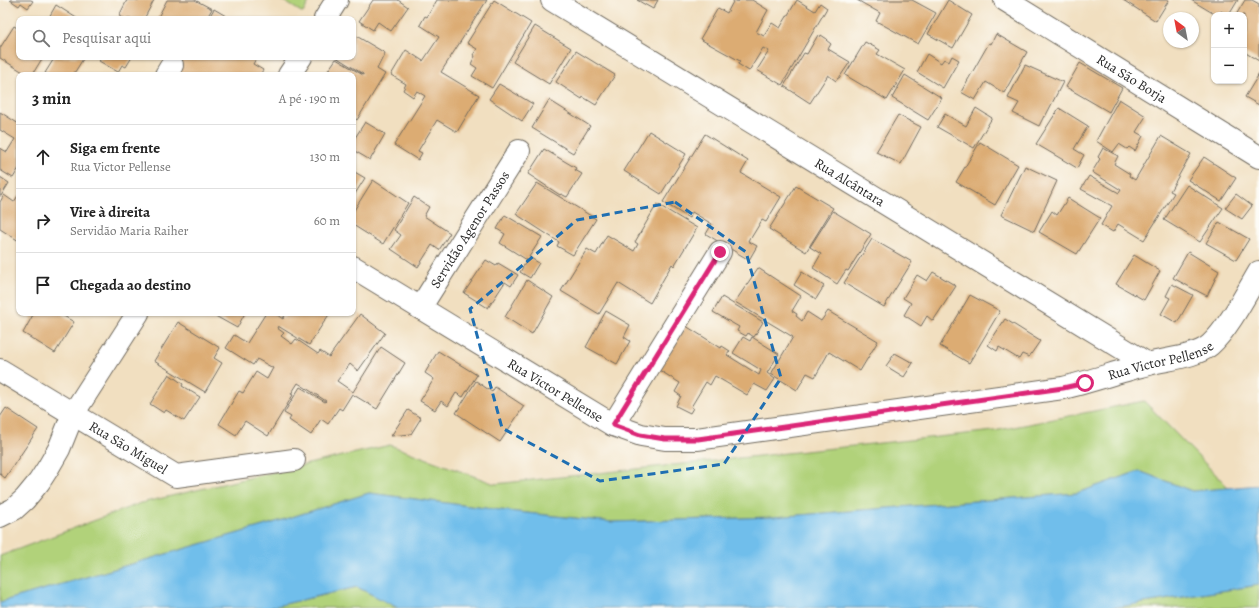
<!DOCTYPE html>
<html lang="pt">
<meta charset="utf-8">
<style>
body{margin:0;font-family:Alegreya,serif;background:#f2f2f2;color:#222}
.controls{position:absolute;right:12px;top:12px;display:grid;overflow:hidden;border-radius:8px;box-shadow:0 1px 3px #0004}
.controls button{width:36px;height:36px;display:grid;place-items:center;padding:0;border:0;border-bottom:1px solid #e0e0e0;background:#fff;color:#222;font:20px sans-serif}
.compass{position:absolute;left:1163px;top:12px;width:36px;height:36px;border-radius:50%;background:#fff;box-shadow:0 1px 3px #0004;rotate:328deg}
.stop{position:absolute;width:12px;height:12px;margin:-9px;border:3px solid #db2777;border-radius:50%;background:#fff}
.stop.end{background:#db2777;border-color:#fff;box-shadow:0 1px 4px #0008}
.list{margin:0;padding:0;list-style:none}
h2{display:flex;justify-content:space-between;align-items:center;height:52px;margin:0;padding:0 16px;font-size:17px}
h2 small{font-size:13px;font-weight:400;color:#767676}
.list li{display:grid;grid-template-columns:26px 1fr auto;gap:12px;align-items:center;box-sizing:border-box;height:64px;padding:0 16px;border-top:1px solid #e0e0e0}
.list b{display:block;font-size:15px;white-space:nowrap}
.list p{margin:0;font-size:13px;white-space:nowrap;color:#767676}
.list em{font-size:13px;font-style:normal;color:#767676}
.icon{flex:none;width:22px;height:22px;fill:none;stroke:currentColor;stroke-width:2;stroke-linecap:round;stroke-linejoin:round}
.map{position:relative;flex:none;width:1259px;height:608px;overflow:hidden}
.search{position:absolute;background:#fff;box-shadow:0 1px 3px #0004;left:16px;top:16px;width:340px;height:44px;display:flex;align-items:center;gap:10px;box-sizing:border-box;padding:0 14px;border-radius:8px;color:#767676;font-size:15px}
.panel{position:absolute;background:#fff;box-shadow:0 1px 3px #0004;left:16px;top:72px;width:340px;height:244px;border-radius:8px}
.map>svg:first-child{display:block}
.green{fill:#b1d27a;stroke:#6e7e52}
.water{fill:#70beeb;stroke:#4e748b}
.building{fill:#dcac73}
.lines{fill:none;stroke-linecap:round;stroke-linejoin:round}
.street-casing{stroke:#706a5f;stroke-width:24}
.secondary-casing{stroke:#706a5f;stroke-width:24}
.street{stroke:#fff;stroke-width:22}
.secondary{stroke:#fff;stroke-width:22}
.route{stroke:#db2777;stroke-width:5}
.marked{fill:none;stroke:#1f6fb2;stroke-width:3;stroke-dasharray:8 5;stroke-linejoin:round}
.labels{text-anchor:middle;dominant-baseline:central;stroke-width:3.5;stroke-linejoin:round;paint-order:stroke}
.street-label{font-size:14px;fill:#2b2b2b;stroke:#fdfcf7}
</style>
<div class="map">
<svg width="1259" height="608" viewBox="0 0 1259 608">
<rect width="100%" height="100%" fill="#fdfcf7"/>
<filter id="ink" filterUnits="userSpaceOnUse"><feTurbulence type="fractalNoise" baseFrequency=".025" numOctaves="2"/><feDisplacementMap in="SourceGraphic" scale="8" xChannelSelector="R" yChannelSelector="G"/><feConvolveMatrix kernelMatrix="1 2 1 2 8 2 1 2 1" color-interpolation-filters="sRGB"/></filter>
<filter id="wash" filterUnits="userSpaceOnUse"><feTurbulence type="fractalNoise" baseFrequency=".012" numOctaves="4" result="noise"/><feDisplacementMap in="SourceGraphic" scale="16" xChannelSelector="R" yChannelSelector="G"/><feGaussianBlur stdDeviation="0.9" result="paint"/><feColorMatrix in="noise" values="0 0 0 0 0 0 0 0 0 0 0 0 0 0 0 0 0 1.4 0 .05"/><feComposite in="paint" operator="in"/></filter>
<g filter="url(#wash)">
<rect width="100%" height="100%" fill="#f1dfc0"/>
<!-- green -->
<g class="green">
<path d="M 282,0 L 310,0 L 303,13 Z"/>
<path d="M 1144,401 L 1229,488 L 1192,491 L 1139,471 L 1077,493 L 774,517 L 612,522 L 508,511 L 369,493 L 263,526 L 0,602 L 0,556 L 141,503 L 390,445 L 495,484 L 994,431 Z"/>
<path d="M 1259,585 L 1259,608 L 1112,608 Z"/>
<path d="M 357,587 L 398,608 L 268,608 Z"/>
</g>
<!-- water -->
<path class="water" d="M 1139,471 L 1192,491 L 1259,485 L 1259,585 L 1112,608 L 398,608 L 357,587 L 268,608 L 0,608 L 0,602 L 263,526 L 369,493 L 508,511 L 612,522 L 774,517 L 1077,493 Z"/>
<g id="blocks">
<!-- building -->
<g class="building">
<path d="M 10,0 L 31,0 L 33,1 L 28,8 L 21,3 L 19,6 Z"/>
<path d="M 127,0 L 154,0 L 144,19 L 125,19 L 119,16 Z"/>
<path d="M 167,0 L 195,0 L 212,9 L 206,19 L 157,19 Z"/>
<path d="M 373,0 L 398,0 L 408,7 L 391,31 L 378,22 L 373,30 L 359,21 Z"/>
<path d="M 437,0 L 487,0 L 441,72 L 479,95 L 457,132 L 437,120 L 418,151 L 422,153 L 418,160 L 394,145 L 425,96 L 417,91 L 413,97 L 403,90 L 406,84 L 391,75 L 406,50 L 423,61 L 439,37 L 420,25 L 425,16 L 427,17 Z"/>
<path d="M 494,0 L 531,23 L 492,88 L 472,76 L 477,68 L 471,64 L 475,56 L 473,55 L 477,49 L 467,43 Z"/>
<path d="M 637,0 L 658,0 L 653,9 Z"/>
<path d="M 734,0 L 738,2 L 739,0 L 752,0 L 768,10 L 756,32 L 764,36 L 772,23 L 780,28 L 797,0 L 815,11 L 820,3 L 827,8 L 782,85 L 757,70 L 769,51 L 763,48 L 749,71 L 738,64 L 740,61 L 700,39 L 718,8 L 727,13 Z"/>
<path d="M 857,0 L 912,0 L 936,13 L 918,44 L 876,21 L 880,13 Z"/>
<path d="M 948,0 L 972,15 L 953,48 L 928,34 Z"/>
<path d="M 1123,0 L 1169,0 L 1156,21 Z"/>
<path d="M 1191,0 L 1238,0 L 1229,15 L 1221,11 L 1218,15 L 1216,15 Z"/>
<path d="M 1245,0 L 1252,0 L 1259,4 L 1259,61 L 1244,52 L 1244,15 L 1236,15 Z"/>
<path d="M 56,5 L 78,19 L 48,19 Z"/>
<path d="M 214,9 L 231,19 L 208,19 Z"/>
<path d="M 14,26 L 19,29 L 19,57 L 43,57 L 32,75 L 28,75 L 0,58 L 0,48 Z"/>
<path d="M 535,26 L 571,48 L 549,84 L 513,62 Z"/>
<path d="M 353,34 L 385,53 L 377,69 L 385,74 L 357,120 L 353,117 L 353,75 L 325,75 L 336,59 L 363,75 L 363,74 L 336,57 L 353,57 Z"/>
<path d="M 996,34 L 1027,52 L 1004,93 L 986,82 L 975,100 L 961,92 L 989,43 L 991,44 Z"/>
<path d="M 818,35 L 820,37 L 821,35 L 827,39 L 826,40 L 831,44 L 828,49 L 850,62 L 839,78 L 838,78 L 836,81 L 828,75 L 810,103 L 784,86 L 804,53 L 807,54 Z"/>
<path d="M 865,42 L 880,50 L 877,54 L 905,70 L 887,100 L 845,75 Z"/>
<path d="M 576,51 L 615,75 L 596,105 L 583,97 L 582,99 L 556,82 Z"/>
<path d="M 927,54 L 941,63 L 944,59 L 949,62 L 952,56 L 959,60 L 943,88 L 917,72 Z"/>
<path d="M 55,57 L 80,57 L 83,59 L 73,75 L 49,75 L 45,73 Z"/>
<path d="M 102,57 L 132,57 L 126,67 L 122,65 L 118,72 L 99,61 Z"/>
<path d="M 184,57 L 257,57 L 253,64 L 263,70 L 260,75 L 173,75 Z"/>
<path d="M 1080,63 L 1122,88 L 1109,112 L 1066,87 Z"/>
<path d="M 1025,65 L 1063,82 L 1045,117 L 1044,116 L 1039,126 L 1013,113 L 1019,103 L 1008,98 Z"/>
<path d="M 1259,74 L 1259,105 L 1245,97 Z"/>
<path d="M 905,75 L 942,98 L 928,120 L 892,98 Z"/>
<path d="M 499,84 L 533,104 L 522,121 L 489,99 Z"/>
<path d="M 1119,99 L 1146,116 L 1136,132 L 1143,136 L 1135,151 L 1129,147 L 1127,149 L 1119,144 L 1113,152 L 1096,141 Z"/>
<path d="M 549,100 L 590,126 L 573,153 L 532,128 Z"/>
<path d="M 976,108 L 992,118 L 974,148 L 937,127 L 945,114 L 966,126 Z"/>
<path d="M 1059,108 L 1088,126 L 1074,149 L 1084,155 L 1077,168 L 1036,144 Z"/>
<path d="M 0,112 L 19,124 L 19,168 L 13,178 L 0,170 L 0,148 L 7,152 L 15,139 L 0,130 Z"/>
<path d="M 898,115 L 921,127 L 901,164 L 876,152 Z"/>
<path d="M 365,122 L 385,134 L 370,160 L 353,150 L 353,141 Z"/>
<path d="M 649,131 L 686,154 L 661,194 L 624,171 Z"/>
<path d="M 705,134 L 748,161 L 741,173 L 781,197 L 766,222 L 762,220 L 751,238 L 750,237 L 748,241 L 757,246 L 749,260 L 706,234 L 712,224 L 692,212 L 689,218 L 663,202 Z"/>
<path d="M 1161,136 L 1191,154 L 1170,191 L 1174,193 L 1144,240 L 1118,224 L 1113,232 L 1101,225 L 1112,206 L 1081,189 L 1089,176 L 1119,193 L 1121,190 L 1092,172 L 1100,159 L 1098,157 L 1103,148 L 1118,156 L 1114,164 L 1130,174 L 1129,176 L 1135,180 Z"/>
<path d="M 980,142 L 1018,165 L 995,205 L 956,182 Z"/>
<path d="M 544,149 L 576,168 L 575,170 L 582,174 L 567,197 L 561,194 L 560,195 L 528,174 Z"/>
<path d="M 1204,157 L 1236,178 L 1221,201 L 1188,180 Z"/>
<path d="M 1025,166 L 1057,181 L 1034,231 L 1001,215 Z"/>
<path d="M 353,171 L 365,178 L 353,197 Z"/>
<path d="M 0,177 L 9,183 L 1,196 L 0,196 Z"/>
<path d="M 373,180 L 408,203 L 383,244 L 353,225 L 353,212 Z"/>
<path d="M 537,183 L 596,219 L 573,255 L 557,246 L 559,242 L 516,214 Z"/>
<path d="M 1187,185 L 1223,208 L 1200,242 L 1164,220 Z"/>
<path d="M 796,186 L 833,208 L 806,252 L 769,229 Z"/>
<path d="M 19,194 L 19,241 L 0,229 L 0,202 L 4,195 L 14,202 Z"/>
<path d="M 1236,194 L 1252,206 L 1242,219 L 1225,208 Z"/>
<path d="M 414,197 L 429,207 L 424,216 L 450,233 L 439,250 L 432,245 L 418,267 L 391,249 L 401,235 L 394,230 Z"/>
<path d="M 1068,198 L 1100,218 L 1077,254 L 1039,232 L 1052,211 L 1057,215 Z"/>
<path d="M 657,204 L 697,228 L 674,266 L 672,264 L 650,303 L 618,283 L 599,314 L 561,291 L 587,249 L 596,254 L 607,235 L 634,251 L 638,244 L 635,242 Z"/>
<path d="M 833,211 L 871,234 L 848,271 L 846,270 L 837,284 L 813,268 L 821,254 L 810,247 Z"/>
<path d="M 505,215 L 542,237 L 529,257 L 539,263 L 530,278 L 520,272 L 527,260 L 500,243 L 505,234 L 497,229 Z"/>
<path d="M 1219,222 L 1249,239 L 1236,260 L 1206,243 Z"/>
<path d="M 872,239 L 912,262 L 884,307 L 844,283 Z"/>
<path d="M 1188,252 L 1219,271 L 1207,296 L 1173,278 Z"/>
<path d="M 1134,255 L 1160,271 L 1144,300 L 1116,284 Z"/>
<path d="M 486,260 L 496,266 L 498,263 L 518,275 L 511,286 L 505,282 L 488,308 L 464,293 Z"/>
<path d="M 758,268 L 801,296 L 792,311 L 797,314 L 796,316 L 802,321 L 807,312 L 821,321 L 828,311 L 878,341 L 860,371 L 829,352 L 815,377 L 807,373 L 797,390 L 771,374 L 793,337 L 735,302 Z"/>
<path d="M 802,272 L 824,286 L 816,299 L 794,285 Z"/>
<path d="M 933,272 L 956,286 L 933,321 L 927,316 L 921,326 L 904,315 L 911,303 L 903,298 L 917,275 L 927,281 Z"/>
<path d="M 527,280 L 553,297 L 532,334 L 505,317 Z"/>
<path d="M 1172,284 L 1193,295 L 1177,323 L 1161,314 L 1170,298 L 1166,296 Z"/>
<path d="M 970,295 L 1000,311 L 969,363 L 940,346 Z"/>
<path d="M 722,297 L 763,322 L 754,337 L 748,333 L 746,336 L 737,331 L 739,327 L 713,312 Z"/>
<path d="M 606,311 L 630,325 L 624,337 L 630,341 L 617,364 L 586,347 Z"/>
<path d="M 34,313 L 64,313 L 62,315 L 74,322 L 55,353 L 23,333 Z"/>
<path d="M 210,313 L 245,313 L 237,328 Z"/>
<path d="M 266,313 L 274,313 L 283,319 L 286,313 L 330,313 L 309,345 L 278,326 L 277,328 L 284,333 L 281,336 L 292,344 L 296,339 L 318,354 L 320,351 L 329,357 L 360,314 L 385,333 L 358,371 L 350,364 L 337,381 L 353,392 L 381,347 L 405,363 L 377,409 L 352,394 L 342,410 L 339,408 L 328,424 L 321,419 L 311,435 L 289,420 L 291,417 L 284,413 L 300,387 L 325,402 L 326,401 L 298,383 L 291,394 L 293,395 L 268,436 L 245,421 L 236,435 L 219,424 L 239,391 L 243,393 L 256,372 L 267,379 L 273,368 L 257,359 L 253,365 L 226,348 L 234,335 L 247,343 Z"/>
<path d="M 1005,319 L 1040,341 L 1029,357 L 1022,354 L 1019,359 L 999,347 L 997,351 L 988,345 Z"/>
<path d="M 178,322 L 220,348 L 214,358 L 222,363 L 205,392 L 154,361 Z"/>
<path d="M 686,326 L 721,348 L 722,346 L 730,351 L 727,355 L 759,375 L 761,370 L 733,353 L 743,337 L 750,341 L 752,337 L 779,354 L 767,373 L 775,379 L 767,391 L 754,384 L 747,395 L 715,376 L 710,385 L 706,382 L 691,407 L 693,408 L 690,413 L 676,406 L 681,396 L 675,392 L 680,383 L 659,370 Z"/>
<path d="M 438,351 L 477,375 L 463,397 L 456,393 L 448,406 L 441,401 L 435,410 L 420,401 L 434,379 L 425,373 Z"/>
<path d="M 895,353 L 913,363 L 904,377 L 886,366 Z"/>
<path d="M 169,374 L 183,384 L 182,386 L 200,397 L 184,421 L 166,410 L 164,413 L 150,404 Z"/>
<path d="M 476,381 L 492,392 L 495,387 L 524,406 L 500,442 L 456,413 Z"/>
<path d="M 6,408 L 38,429 L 5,478 L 0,474 L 0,417 Z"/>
<path d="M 408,410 L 421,418 L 411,434 L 391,436 Z"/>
</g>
</g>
</g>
<g filter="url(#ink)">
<use href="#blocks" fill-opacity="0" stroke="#706a5f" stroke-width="1"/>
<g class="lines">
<defs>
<g id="street">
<path id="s1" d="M 552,0 L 1148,364"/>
<path id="s2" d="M 1005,0 L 1259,157"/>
<path d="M 166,75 L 172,65"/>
<path id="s3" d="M 353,267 L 613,425 L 641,435 L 665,439 L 697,439 L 1063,388 C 1092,381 1120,371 1148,364 C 1166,359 1196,357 1210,345 C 1228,329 1246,294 1259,272"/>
<path id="s4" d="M 420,308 L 519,151"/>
<path id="s5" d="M 0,370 L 176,476 L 294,460"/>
<path d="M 613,425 L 720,252"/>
</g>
<g id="secondary">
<path d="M 325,19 L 337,0"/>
<path d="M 289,75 L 301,57"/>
<path d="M 0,516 L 14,509 L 25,499 L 39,482 L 48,468 L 59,449 L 73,414 L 138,313"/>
</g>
</defs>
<!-- street casing -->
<use href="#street" class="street-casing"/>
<!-- secondary casing -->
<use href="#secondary" class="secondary-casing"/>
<!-- street -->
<use href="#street" class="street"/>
<!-- secondary -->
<use href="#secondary" class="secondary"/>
</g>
</g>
<g class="lines" filter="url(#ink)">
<!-- route -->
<path class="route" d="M 720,252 L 613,425 L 640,435 L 665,439 L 698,439 L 1063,388 L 1085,383"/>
</g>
<!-- marked area -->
<path class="marked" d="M 675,202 L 746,252 L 781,378 L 724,464 L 600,481 L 502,428 L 470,309 L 577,220 Z"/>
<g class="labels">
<!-- street labels -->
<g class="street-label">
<text stroke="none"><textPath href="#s2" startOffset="149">Rua São Borja</textPath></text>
<text stroke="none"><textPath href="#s1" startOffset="349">Rua Alcântara</textPath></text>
<text stroke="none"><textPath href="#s4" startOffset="93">Servidão Agenor Passos</textPath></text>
<text stroke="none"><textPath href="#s3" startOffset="861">Rua Victor Pellense</textPath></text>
<text stroke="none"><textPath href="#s3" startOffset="237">Rua Victor Pellense</textPath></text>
<text stroke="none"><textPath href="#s5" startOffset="150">Rua São Miguel</textPath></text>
</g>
</g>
</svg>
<div class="controls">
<button>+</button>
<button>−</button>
</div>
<svg class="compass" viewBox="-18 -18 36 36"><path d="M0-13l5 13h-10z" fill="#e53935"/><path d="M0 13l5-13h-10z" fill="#767676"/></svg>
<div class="stop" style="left:1085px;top:383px"></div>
<div class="stop end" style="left:720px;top:252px"></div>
<div class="search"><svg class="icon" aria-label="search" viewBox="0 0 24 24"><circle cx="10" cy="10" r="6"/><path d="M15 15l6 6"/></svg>Pesquisar aqui</div>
<section class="panel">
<h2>3 min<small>A pé · 190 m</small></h2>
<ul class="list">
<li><svg class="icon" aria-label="ahead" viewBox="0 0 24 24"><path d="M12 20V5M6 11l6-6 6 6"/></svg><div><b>Siga em frente</b><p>Rua Victor Pellense</p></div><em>130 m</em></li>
<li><svg class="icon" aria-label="right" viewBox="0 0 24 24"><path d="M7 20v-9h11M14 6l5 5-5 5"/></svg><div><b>Vire à direita</b><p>Servidão Maria Raiher</p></div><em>60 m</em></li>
<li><svg class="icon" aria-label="arrive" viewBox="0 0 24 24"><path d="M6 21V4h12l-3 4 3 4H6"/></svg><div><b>Chegada ao destino</b></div></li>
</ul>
</section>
</div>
